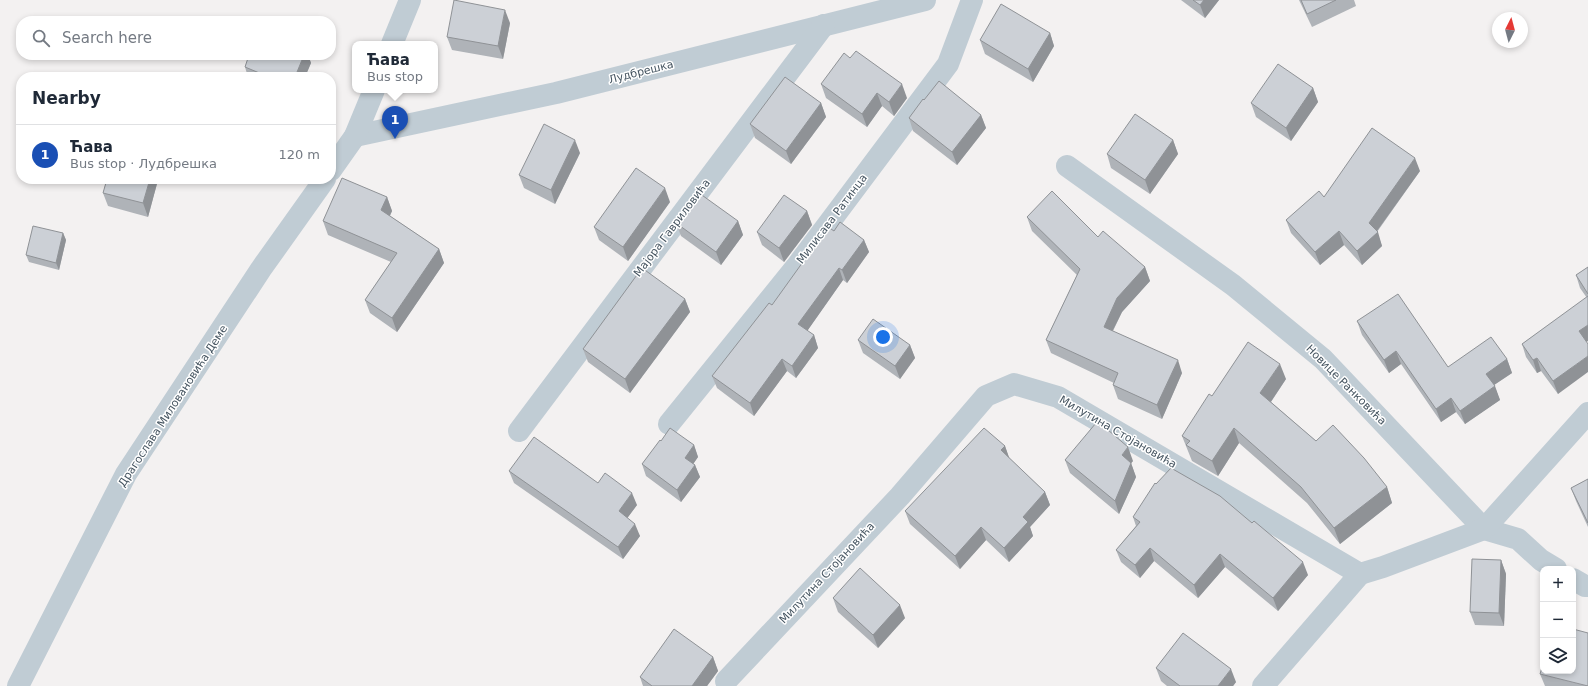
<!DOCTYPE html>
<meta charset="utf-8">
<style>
body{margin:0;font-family:"DejaVu Sans",sans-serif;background:#f6f6f7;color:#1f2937}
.controls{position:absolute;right:12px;bottom:12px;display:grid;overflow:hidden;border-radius:8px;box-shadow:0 2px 6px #0003}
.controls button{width:36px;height:36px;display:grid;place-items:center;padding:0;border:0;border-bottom:1px solid #e0e1e3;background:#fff;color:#1f2937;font:20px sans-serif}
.compass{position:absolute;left:1492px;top:12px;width:36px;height:36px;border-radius:50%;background:#fff;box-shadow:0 2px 6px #0003;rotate:6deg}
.you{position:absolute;left:883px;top:337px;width:14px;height:14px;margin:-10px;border:3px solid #fff;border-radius:50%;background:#1a73e8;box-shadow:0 0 0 6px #1a73e833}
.badge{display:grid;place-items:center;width:26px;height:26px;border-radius:50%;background:#0575f9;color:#fff;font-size:13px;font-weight:700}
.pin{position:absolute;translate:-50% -33px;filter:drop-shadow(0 1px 2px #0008)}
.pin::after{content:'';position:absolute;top:21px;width:14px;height:12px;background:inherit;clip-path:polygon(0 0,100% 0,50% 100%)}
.popup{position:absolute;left:352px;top:41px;width:86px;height:52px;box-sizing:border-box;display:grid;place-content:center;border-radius:8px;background:#fff;filter:drop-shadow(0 1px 3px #0005);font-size:13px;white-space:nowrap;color:#747a83}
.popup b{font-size:15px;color:#1f2937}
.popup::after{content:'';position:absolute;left:50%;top:100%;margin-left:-8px;border:8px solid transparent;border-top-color:#fff}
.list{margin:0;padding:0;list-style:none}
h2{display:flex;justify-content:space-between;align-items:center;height:52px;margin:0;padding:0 16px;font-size:17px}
h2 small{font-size:13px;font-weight:400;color:#747a83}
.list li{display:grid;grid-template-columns:26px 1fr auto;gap:12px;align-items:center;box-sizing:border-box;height:60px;padding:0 16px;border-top:1px solid #e0e1e3}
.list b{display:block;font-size:15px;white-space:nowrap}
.list p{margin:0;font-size:13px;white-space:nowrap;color:#747a83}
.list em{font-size:13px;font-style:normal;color:#747a83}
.icon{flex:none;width:22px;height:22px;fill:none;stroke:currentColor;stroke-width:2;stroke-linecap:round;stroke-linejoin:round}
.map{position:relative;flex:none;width:1588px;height:686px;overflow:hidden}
.search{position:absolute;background:#fff;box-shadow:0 2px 6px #0003;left:16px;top:16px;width:320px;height:44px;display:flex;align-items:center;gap:10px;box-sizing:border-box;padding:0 14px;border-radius:16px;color:#747a83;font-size:15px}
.panel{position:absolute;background:#fff;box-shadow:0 2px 6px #0003;left:16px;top:72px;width:320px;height:112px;border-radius:16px}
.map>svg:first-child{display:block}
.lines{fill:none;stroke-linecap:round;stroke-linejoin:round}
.minor{stroke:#c0ccd4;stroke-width:22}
.wall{fill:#afb3b8}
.shaded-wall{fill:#8f9296}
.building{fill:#ccd0d6;stroke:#8f9296}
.labels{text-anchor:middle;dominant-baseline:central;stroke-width:3;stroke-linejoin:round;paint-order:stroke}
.street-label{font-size:11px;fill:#465561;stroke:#fff}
</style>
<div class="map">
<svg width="1588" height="686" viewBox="0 0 1588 686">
<rect width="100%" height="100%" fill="#f3f1f1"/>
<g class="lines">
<!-- minor -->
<g class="minor">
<path d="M 392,44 L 410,0"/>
<path d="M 355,136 L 556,93 L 925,0"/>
<path d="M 1067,166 L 1233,285 L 1323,359 L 1484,529 L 1518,539 L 1541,560 L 1556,569"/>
<path d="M 331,170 L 355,136 L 374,90"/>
<path d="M 669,424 L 796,267 L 948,64 L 972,0"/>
<path d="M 519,431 L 824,25"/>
<path d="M 1573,579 L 1585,586 L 1588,586"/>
<path d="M 726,681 L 900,496 L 986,396 L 1014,384 L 1058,397 L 1360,574 L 1383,567 L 1484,529 L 1588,413"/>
<path d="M 18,686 L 126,474 L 261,269 L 325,179"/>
<path d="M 1263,686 L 1360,574"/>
</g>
</g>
<!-- wall -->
<g class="wall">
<path d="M 1181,0 L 1219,0 L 1205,18 Z"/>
<path d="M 1299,0 L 1354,0 L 1356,6 L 1312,27 Z"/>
<path d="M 510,23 L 503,59 L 452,50 L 447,37 Z"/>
<path d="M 1050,33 L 1054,46 L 1033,82 L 985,54 L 980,40 Z"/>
<path d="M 249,55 L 308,55 L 311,63 L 305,77 L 248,77 L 245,67 Z"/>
<path d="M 821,84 L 907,98 L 894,116 L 882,106 L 867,127 L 826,98 Z"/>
<path d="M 1313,88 L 1318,102 L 1291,141 L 1256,117 L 1251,103 Z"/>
<path d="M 924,100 L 981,115 L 986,128 L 957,165 L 913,131 L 909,118 Z"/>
<path d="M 821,103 L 826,117 L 791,164 L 755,138 L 750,124 Z"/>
<path d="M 1173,140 L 1178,154 L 1150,194 L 1111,168 L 1107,154 Z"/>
<path d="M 580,153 L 555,204 L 524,188 L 519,175 Z"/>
<path d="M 1420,171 L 1377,232 L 1382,246 L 1362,265 L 1344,245 L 1320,265 L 1291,233 L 1286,220 L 1324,197 Z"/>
<path d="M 107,179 L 157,179 L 158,180 L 148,217 L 108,206 L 103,193 Z"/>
<path d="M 387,197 L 392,211 L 390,216 L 439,249 L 444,263 L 397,332 L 370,313 L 365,300 L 391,262 L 328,235 L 323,221 Z"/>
<path d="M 670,202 L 628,261 L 599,240 L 594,227 Z"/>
<path d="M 807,211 L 812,225 L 784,262 L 762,245 L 757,232 Z"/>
<path d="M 1027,217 L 1098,237 L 1145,267 L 1150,281 L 1122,312 L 1113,331 L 1182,373 L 1162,419 L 1118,399 L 1113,385 L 1114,383 L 1051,353 L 1046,340 L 1077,275 L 1032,231 Z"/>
<path d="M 738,221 L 743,235 L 721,265 L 681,236 L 676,223 Z"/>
<path d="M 834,231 L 864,240 L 869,252 L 847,283 L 843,280 L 807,331 L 814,335 L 818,348 L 796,378 L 787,371 L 754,416 L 717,388 L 712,376 L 772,305 Z"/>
<path d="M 63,233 L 66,240 L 59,270 L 29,262 L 26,255 Z"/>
<path d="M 1588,267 L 1588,341 L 1586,342 L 1558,394 L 1541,371 L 1537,373 L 1526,357 L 1522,344 L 1587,298 L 1580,288 L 1576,275 Z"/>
<path d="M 685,299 L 690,312 L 630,393 L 588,362 L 583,349 Z"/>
<path d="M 1357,321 L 1448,367 L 1507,359 L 1512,373 L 1494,385 L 1500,400 L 1465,424 L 1456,412 L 1441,422 L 1401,364 L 1389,373 L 1362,335 Z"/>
<path d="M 858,340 L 910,345 L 915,358 L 900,379 L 863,353 Z"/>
<path d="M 1286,379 L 1271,402 L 1316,441 L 1387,487 L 1392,503 L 1340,544 L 1307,503 L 1239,443 L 1218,476 L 1192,461 L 1182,436 L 1212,396 Z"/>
<path d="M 661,441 L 694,445 L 698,457 L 693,464 L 695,465 L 700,477 L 681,502 L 646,476 L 642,464 Z"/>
<path d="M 1005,446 L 1009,458 L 1045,492 L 1050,505 L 1030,527 L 1033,536 L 1009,562 L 986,540 L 960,569 L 910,524 L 905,511 Z"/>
<path d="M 1065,460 L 1133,461 L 1131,463 L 1136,477 L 1119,514 L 1070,473 Z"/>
<path d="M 509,471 L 598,483 L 637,505 L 627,518 L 640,536 L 623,559 L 514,483 Z"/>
<path d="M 1588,479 L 1588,527 L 1576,501 L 1571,488 Z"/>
<path d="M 1133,517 L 1308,575 L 1278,611 L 1225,567 L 1198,598 L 1154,561 L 1140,578 L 1121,562 L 1116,550 L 1136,526 Z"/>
<path d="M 1501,560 L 1506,574 L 1504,626 L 1475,625 L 1470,612 Z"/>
<path d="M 833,598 L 905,618 L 878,648 L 838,612 Z"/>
<path d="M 713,657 L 718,671 L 707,686 L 643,686 L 640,677 Z"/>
<path d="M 1156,668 L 1236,682 L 1233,686 L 1167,686 L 1161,681 Z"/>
<path d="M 1540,674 L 1588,686 L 1545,686 Z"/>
</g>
<!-- shaded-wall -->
<g class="shaded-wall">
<path d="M 1204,0 L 1219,0 L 1205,18 L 1200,5 Z"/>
<path d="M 505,10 L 510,23 L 503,59 L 498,46 Z"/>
<path d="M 1050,33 L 1054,46 L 1033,82 L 1028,69 Z"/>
<path d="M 304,55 L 308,55 L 311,63 L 305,77 L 295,77 Z"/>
<path d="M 902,84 L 907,98 L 894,116 L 889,102 Z"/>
<path d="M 1313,88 L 1318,102 L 1291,141 L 1286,128 Z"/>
<path d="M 877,93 L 882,106 L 867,127 L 862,114 Z"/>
<path d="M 821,103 L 826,117 L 791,164 L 786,151 Z"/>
<path d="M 981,115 L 986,128 L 957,165 L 952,152 Z"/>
<path d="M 575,140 L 580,153 L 555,204 L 551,190 Z"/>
<path d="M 1173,140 L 1178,154 L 1150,194 L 1145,180 Z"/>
<path d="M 1415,158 L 1420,171 L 1374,235 L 1378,232 L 1382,246 L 1362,265 L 1357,251 L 1369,223 Z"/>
<path d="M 150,179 L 157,179 L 158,180 L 148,217 L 143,203 Z"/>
<path d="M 665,188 L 670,202 L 628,261 L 623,247 Z"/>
<path d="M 387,197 L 392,211 L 386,223 L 381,210 Z"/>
<path d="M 807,211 L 812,225 L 784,262 L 779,248 Z"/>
<path d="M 738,221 L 743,235 L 721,265 L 716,252 Z"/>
<path d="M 1339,231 L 1344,245 L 1320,265 L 1315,252 Z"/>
<path d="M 63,233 L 66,240 L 59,270 L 56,263 Z"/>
<path d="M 864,240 L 869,252 L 847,283 L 842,270 Z"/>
<path d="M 439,249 L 444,263 L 397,332 L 392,318 Z"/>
<path d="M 1145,267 L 1150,281 L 1122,312 L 1108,340 L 1104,327 L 1117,298 Z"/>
<path d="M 839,268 L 843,280 L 803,337 L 798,324 Z"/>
<path d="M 685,299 L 690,312 L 630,393 L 625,379 Z"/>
<path d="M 1588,325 L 1588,341 L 1583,343 L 1579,331 Z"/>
<path d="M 814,335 L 818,348 L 796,378 L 792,366 Z"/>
<path d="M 910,345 L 915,358 L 900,379 L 895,366 Z"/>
<path d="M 1396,351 L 1401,364 L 1389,373 L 1384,360 Z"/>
<path d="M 1588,356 L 1588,372 L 1558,394 L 1553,381 Z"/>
<path d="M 1537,358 L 1541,371 L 1537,373 L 1533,360 Z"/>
<path d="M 782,359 L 787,371 L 754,416 L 750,403 Z"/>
<path d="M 1507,359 L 1512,373 L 1491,387 L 1486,374 Z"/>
<path d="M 1178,360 L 1182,373 L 1162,419 L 1157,405 Z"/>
<path d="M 1280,364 L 1286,379 L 1266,409 L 1260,393 Z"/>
<path d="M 1495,386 L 1500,400 L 1465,424 L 1460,411 Z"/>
<path d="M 1451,398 L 1456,412 L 1441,422 L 1436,409 Z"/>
<path d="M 1234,428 L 1239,443 L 1218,476 L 1212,461 Z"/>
<path d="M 694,445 L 698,457 L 689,470 L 685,458 Z"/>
<path d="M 1005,446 L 1010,460 L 1001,450 Z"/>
<path d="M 1128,447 L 1133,461 L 1127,468 L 1122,455 Z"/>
<path d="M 1131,463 L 1136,477 L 1119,514 L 1115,501 Z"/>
<path d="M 695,465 L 700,477 L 681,502 L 677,490 Z"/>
<path d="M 1387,487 L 1392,503 L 1340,544 L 1334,528 Z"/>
<path d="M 1045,492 L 1050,505 L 1030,527 L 1033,536 L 1009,562 L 1004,548 L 1023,517 Z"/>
<path d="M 632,493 L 637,505 L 623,524 L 619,511 Z"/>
<path d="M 635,524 L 640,536 L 623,559 L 618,547 Z"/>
<path d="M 981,527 L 986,540 L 960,569 L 955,556 Z"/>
<path d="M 1150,548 L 1154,561 L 1140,578 L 1135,565 Z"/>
<path d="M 1220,554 L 1225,567 L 1198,598 L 1194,585 Z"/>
<path d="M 1501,560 L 1506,574 L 1504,626 L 1499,613 Z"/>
<path d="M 1303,562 L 1308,575 L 1278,611 L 1273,598 Z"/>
<path d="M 900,605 L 905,618 L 878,648 L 873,635 Z"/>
<path d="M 713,657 L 718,671 L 707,686 L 692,686 Z"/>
<path d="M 1231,669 L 1236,682 L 1233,686 L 1218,686 Z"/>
</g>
<!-- building -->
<g class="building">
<path d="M 454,0 L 505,10 L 498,46 L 447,37 Z"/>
<path d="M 1193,0 L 1204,0 L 1200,5 Z"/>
<path d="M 1301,0 L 1336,0 L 1307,14 Z"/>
<path d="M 1001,4 L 1050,33 L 1028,69 L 980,40 Z"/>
<path d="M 856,51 L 902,84 L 889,102 L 877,93 L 862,114 L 821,84 L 844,53 L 850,58 Z"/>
<path d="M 249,55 L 304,55 L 295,77 L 269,77 L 245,67 Z"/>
<path d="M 1278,64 L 1313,88 L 1286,128 L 1251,103 Z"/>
<path d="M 785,77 L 821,103 L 786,151 L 750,124 Z"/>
<path d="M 939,81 L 981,115 L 952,152 L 909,118 L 923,99 L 924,100 Z"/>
<path d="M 1135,114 L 1173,140 L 1145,180 L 1107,154 Z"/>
<path d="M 544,124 L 575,140 L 551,190 L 519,175 Z"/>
<path d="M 1372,128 L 1415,158 L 1369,223 L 1378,232 L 1357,251 L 1339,231 L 1315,252 L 1286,220 L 1319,191 L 1324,197 Z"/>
<path d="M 636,168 L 665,188 L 623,247 L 594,227 Z"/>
<path d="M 342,178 L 387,197 L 381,210 L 439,249 L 392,318 L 365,300 L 397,253 L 323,221 Z"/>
<path d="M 107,179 L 150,179 L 143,203 L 103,193 Z"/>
<path d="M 1052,191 L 1098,237 L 1103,231 L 1145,267 L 1117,298 L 1104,327 L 1178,360 L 1157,405 L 1113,385 L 1118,373 L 1046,340 L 1080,269 L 1027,217 Z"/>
<path d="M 699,193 L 738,221 L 716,252 L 676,223 Z"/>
<path d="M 784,195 L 807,211 L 779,248 L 757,232 Z"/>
<path d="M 840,222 L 864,240 L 842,270 L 839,268 L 798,324 L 814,335 L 792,366 L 782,359 L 750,403 L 712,376 L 769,303 L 772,305 L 828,227 L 834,231 Z"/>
<path d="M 33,226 L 63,233 L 56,263 L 26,255 Z"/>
<path d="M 1588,267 L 1588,294 L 1576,275 Z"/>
<path d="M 642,268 L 685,299 L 625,379 L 583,349 Z"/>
<path d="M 1398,294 L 1448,367 L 1491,337 L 1507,359 L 1486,374 L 1495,386 L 1460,411 L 1451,398 L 1436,409 L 1396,351 L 1384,360 L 1357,321 Z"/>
<path d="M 1588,296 L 1588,325 L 1579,331 L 1588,344 L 1588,356 L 1553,381 L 1537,358 L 1533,360 L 1522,344 Z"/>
<path d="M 873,319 L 910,345 L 895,366 L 858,340 Z"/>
<path d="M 1248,342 L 1280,364 L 1260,393 L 1316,441 L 1333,425 L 1364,458 L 1387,487 L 1334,528 L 1301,487 L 1234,428 L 1212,461 L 1186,445 L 1190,441 L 1182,436 L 1209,394 L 1212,396 Z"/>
<path d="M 1096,423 L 1108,430 L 1128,447 L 1122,455 L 1131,463 L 1115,501 L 1065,460 Z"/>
<path d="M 670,428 L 694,445 L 685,458 L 695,465 L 677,490 L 642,464 L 660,440 L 661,441 Z"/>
<path d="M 984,428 L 1005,446 L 1001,450 L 1045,492 L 1023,517 L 1028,522 L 1004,548 L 981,527 L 955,556 L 905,511 Z"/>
<path d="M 534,437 L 598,483 L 605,473 L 632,493 L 619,511 L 635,524 L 618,547 L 509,471 Z"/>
<path d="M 1171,468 L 1220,496 L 1252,523 L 1254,521 L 1303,562 L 1273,598 L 1220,554 L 1194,585 L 1150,548 L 1135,565 L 1116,550 L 1140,522 L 1133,517 L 1155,483 L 1156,484 Z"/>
<path d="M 1588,479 L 1588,523 L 1571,488 Z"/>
<path d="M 1472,559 L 1501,560 L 1499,613 L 1470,612 Z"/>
<path d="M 860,568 L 900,605 L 873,635 L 833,598 Z"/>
<path d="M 674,629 L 713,657 L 692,686 L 652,686 L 640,677 Z"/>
<path d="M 1573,629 L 1588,633 L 1588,686 L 1540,674 L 1543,664 L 1543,671 L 1573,671 Z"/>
<path d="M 1183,633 L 1231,669 L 1218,686 L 1180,686 L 1156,668 Z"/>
</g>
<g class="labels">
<!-- street labels -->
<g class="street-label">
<text transform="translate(641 72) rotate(-14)">Лудбрешка</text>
<text transform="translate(832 219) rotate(-53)">Милисава Ратинца</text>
<text transform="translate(672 228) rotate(-53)">Мајора Гавриловића</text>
<text transform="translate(1346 385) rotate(45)">Новице Ранковића</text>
<text transform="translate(173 406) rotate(-57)">Драгослава Миловановића Деме</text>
<text transform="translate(1118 432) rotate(30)">Милутина Стојановића</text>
<text transform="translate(827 573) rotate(-47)">Милутина Стојановића</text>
</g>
</g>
</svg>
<div class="controls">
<button>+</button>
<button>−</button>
<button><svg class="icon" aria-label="layers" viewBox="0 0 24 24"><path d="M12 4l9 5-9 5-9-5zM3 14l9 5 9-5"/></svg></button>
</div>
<svg class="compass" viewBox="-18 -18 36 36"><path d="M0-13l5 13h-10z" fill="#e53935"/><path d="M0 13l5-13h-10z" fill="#747a83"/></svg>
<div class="you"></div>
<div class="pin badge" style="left:395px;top:139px;background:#1a4fb4">1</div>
<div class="popup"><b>Ћава</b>Bus stop</div>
<div class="search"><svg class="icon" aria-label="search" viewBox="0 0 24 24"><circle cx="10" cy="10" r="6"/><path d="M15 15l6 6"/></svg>Search here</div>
<section class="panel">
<h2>Nearby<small></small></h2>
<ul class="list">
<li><span class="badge" style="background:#1a4fb4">1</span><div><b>Ћава</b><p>Bus stop · Лудбрешка</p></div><em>120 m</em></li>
</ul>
</section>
</div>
